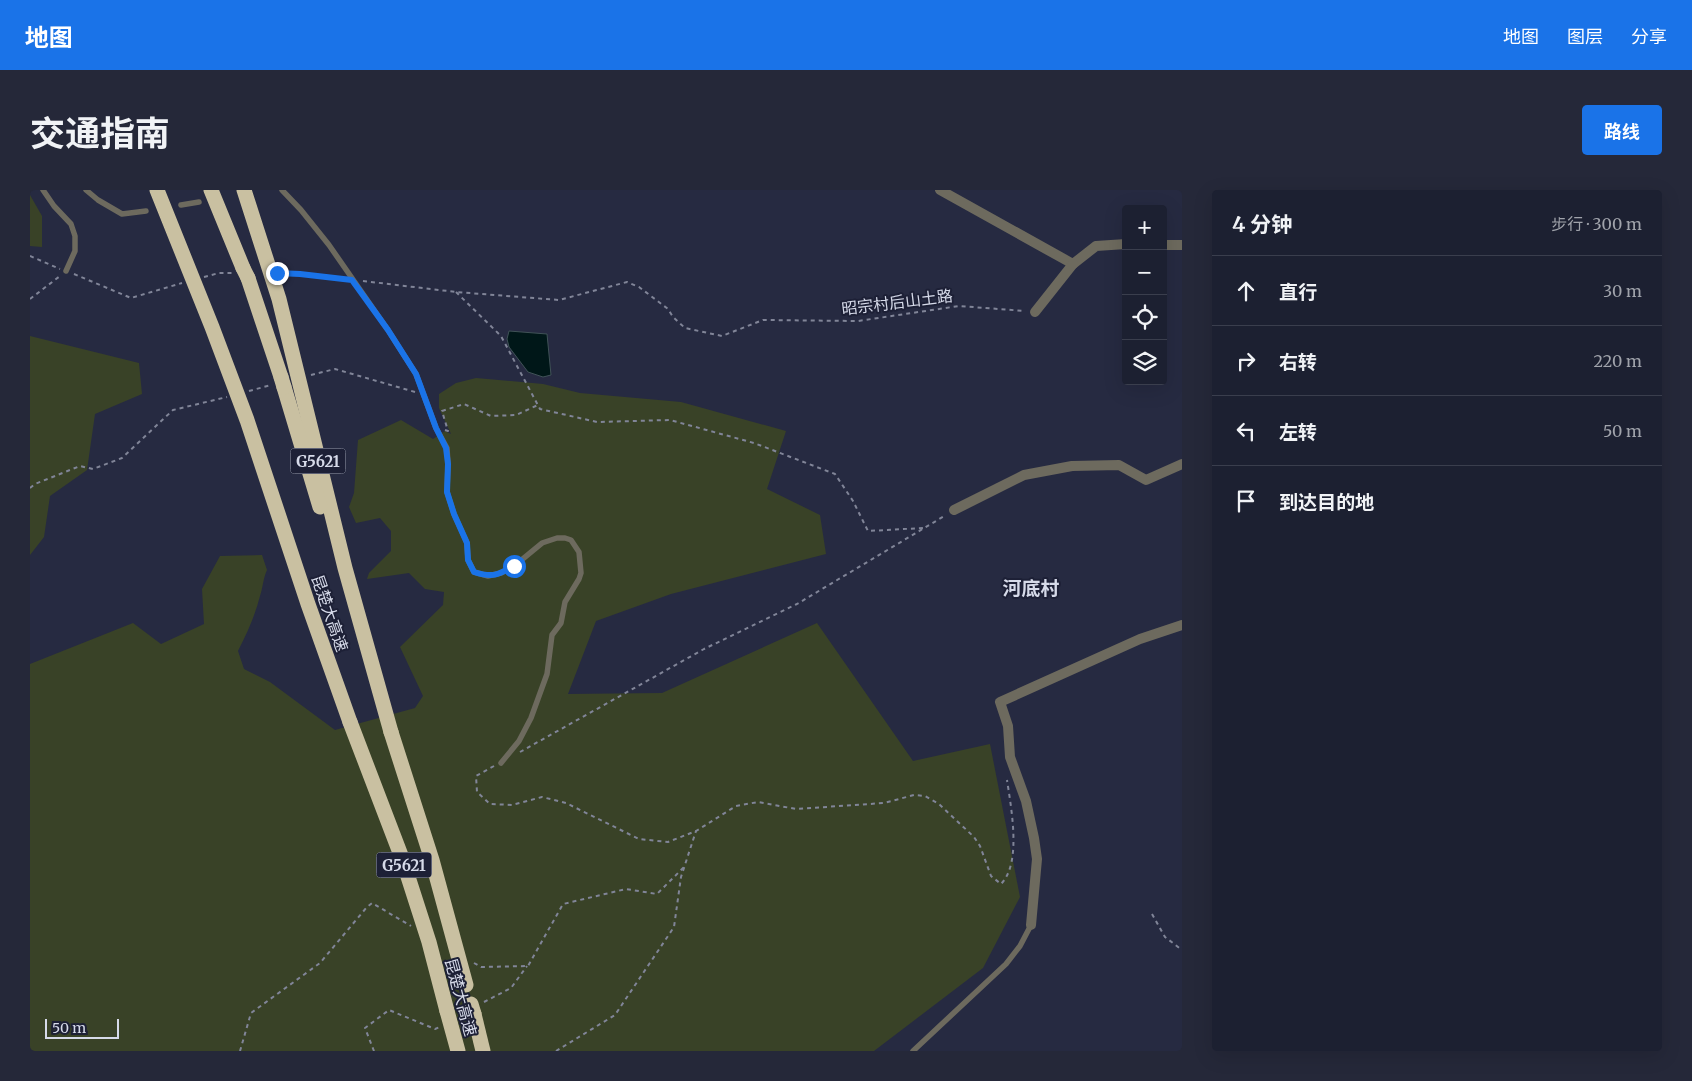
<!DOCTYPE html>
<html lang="zh">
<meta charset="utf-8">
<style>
body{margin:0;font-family:Merriweather,"Noto Sans SC",serif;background:#252839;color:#f1f3f6}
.controls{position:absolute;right:15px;top:15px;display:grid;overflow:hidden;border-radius:5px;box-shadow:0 5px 20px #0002}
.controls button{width:45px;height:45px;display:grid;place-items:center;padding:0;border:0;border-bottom:1px solid #3a3e4d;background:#1c2031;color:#f1f3f6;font:25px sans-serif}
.scale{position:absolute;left:15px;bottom:12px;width:74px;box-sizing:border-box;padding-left:5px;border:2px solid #d6dae9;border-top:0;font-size:14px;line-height:18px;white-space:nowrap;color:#d6dae9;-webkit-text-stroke:4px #1d2036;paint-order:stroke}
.stop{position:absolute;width:15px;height:15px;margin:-11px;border:4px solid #1a73e8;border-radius:50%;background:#fff}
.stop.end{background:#1a73e8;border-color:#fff;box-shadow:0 1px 5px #0008}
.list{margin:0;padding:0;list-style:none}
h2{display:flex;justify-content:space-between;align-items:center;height:65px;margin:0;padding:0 20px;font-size:21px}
h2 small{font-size:16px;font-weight:400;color:#a0a3ab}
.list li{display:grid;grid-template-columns:32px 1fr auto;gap:15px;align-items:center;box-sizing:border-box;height:70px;padding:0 20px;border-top:1px solid #3a3e4d}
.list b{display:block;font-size:19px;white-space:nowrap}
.list em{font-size:16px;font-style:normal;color:#a0a3ab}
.icon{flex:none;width:28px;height:28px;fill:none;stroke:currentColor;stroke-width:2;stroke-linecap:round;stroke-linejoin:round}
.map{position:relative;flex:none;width:1152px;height:861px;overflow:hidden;border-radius:5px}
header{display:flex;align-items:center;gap:30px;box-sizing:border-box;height:70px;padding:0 25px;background:#1a73e8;color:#fff}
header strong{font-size:24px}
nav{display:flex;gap:28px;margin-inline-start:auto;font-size:18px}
.intro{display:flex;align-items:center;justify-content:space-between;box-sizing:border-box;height:120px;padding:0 30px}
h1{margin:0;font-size:35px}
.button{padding:12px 22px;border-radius:5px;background:#1a73e8;color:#fff;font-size:18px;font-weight:700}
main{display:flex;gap:30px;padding:0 30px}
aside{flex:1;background:#1c2031;border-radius:5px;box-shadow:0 5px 20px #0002}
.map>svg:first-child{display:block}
.green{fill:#394227}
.water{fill:#001718;stroke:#405257}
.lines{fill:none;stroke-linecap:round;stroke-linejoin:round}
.path{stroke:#818598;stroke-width:2;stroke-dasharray:4 4;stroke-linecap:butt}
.service{stroke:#6d6a5e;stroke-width:5.5}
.minor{stroke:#6d6a5e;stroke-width:10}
.motorway{stroke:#c9c0a1;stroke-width:15}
.motorway-bridge{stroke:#c9c0a1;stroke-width:15}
.route{stroke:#1a73e8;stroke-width:6}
.labels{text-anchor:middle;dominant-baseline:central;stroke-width:4;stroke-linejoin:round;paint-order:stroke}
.shield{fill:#1d2036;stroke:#9ea2b3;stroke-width:1}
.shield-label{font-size:15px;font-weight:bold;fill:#d6dae9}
.street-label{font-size:16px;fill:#d6dae9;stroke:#1d2036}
.quarter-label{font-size:19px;font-weight:bold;fill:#d6dae9;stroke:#1d2036}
</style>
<header>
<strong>地图</strong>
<nav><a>地图</a><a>图层</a><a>分享</a></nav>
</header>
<div class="intro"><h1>交通指南</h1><a class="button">路线</a></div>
<main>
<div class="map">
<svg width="1152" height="861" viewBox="0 0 1152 861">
<rect width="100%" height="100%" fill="#262a41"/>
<!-- green -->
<g class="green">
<path d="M 0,5 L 12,26 L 12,57 L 0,56 Z"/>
<path d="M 0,146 L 109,173 L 112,204 L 65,224 L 57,280 L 20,306 L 14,347 L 0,365 Z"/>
<path d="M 446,188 L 513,194 L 550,203 L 651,212 L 756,241 L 737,299 L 790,325 L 796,364 L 641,404 L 566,431 L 538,504 L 632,503 L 787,433 L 883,571 L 960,554 L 990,707 L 953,778 L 844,861 L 0,861 L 0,474 L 103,433 L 131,454 L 174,434 L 172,399 L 190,366 L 232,365 L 237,380 C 233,389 233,397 230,406 C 225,426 217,443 208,461 L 214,479 L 240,492 L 305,540 L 385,518 L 393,506 L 370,457 L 413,415 L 414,402 L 395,399 L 379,383 L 337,389 L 339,383 L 361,361 L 361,341 L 350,328 L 326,333 L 319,317 L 324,303 L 328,250 L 371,230 L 403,249 L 415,241 L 421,244 L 409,218 L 409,204 L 426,193 Z"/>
</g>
<!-- water -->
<path class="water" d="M 479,141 L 517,144 L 521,185 L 513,187 L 498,182 L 479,157 L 477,149 Z"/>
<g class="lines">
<!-- path -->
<g class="path">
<path d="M 0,66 L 30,79"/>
<path d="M 254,83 L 314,88"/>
<path d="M 44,84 L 101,108 L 152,93"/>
<path d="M 174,87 L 189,83 L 202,83"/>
<path d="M 333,91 L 426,102 L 529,110 L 597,92 L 609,97 L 638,119 L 643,127 L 655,138 L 692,146 L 733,130 L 828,131 L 929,116 L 995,121"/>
<path d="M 426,102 L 471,146 L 510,219 L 567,232 L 640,230 L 724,253 L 805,284 L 823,311 L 838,341 L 893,338"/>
<path d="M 0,109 L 30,86"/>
<path d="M 281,185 L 305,179 L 385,202"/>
<path d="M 219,201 L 241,195"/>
<path d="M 415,240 L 418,241 L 412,221 L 434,214 L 461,226 L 486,225 L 508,215"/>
<path d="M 0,298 L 5,294 L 50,276 L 63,279 L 92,268 L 143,220 L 197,207"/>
<path d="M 490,562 L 674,459 L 767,414 L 916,325"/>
<path d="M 464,576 L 446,586 L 447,602 L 460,614 L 482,615 L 512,607 L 536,613 L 609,649 L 638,652 L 666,641 L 706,616 L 728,612 L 766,619 L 854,613 L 884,605 L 895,606 L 909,614 L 944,647 L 950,656 L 961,686 L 971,694 C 992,673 981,617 977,590"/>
<path d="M 1122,724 L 1135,747 L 1152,760"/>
<path d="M 444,773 L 451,777 L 498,776 L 533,714 L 596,699 L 627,704 L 655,676"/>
<path d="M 454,812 L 481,798 L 497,776"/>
<path d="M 210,861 L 221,823 L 290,773 L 337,717 L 342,713 L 381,736"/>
<path d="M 344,861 L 335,838 L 359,820 L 405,839 L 410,837"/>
<path d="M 526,861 L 585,825 L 644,737 L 651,687 L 666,641"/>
</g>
<!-- service -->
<g class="service">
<path d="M 13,0 L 24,16 L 41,34 L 45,46 L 45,61 L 36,81"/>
<path d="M 56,0 L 68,10 L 92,24 L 116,21"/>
<path d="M 252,0 L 271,20 L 299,55 L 358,140 L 386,184 L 406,238 L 417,258 L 418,274 L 417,302 L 424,324 L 437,353 L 438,370 L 444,382 L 458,386 L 471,383 L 484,376 L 512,353 L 527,348 L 535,348 L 541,350 L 549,362 L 551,383 L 549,389 L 535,412 L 531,433 L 522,445 L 517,484 L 501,528 L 489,551 L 471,573"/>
<path d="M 151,15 L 169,12"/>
<path d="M 883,861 L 976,774 L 990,756 L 1001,735"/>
</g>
<!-- minor -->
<g class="minor">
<path d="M 910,0 L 1043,74 L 1066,56 L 1096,54"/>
<path d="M 1133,55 L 1152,55"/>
<path d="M 1005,122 L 1043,74"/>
<path d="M 924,320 L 994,285 L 1042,276 L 1089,275 L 1116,290 L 1152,274"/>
<path d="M 1001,735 L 1007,669 L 1004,648 L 996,611 L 980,567 L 978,536 L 970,512 L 1110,449 L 1152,435"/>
</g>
<!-- motorway -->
<g class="motorway">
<path d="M 127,0 L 182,137 L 217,230 L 278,414 L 320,532"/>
<path d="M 181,0 L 213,78"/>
<path d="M 214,0 L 249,109 L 315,378 L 361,542"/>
<path d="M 218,88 L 251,187"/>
<path d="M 254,197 L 290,317"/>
<path d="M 417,821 L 428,861"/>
<path d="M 444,824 L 453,861"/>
</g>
<!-- motorway-bridge -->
<g class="motorway-bridge">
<path d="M 213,78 L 218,88"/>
<path d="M 251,187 L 254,197"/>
<path d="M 320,532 L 372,668 L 399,752 L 417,821"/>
<path d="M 361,542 L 402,670 L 436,795"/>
<path d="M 441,814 L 444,824"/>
</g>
</g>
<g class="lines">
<!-- route -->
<path class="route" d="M 247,83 L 270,84 L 322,90 L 358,140 L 386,184 L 406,238 L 416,258 L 418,274 L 417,302 L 424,324 L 437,353 L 438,370 L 444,382 C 463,388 468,385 484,376"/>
</g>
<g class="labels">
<!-- shield labels -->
<g class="shield">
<rect x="260.5" y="258.5" width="55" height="25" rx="4"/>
<rect x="346.5" y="662.5" width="55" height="25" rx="4"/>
</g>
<g class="shield-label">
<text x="288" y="271">G5621</text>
<text x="374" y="675">G5621</text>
</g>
<!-- street labels -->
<g class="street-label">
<text transform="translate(867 112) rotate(-7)">昭宗村后山土路</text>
<text transform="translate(300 423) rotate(71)">昆楚大高速</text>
<text transform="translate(431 807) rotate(75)">昆楚大高速</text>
</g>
<!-- quarter labels -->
<g class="quarter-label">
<text x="1001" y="398">河底村</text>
</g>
</g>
</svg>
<div class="controls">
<button>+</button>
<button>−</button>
<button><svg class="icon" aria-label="locate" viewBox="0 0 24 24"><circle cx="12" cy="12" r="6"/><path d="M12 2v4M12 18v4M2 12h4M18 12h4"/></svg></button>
<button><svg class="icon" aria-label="layers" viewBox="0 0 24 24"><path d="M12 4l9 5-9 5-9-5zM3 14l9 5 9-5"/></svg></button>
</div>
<div class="scale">50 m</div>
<div class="stop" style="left:484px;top:376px"></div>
<div class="stop end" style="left:247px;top:83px"></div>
</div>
<aside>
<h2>4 分钟<small>步行 · 300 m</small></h2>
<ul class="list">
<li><svg class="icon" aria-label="ahead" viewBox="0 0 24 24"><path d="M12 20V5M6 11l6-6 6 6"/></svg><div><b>直行</b></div><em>30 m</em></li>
<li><svg class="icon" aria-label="right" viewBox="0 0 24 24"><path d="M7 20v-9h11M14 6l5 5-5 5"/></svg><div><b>右转</b></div><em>220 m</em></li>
<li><svg class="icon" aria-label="left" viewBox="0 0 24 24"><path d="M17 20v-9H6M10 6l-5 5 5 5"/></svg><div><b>左转</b></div><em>50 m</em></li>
<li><svg class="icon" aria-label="arrive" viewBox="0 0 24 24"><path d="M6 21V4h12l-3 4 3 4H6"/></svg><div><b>到达目的地</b></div></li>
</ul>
</aside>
</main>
